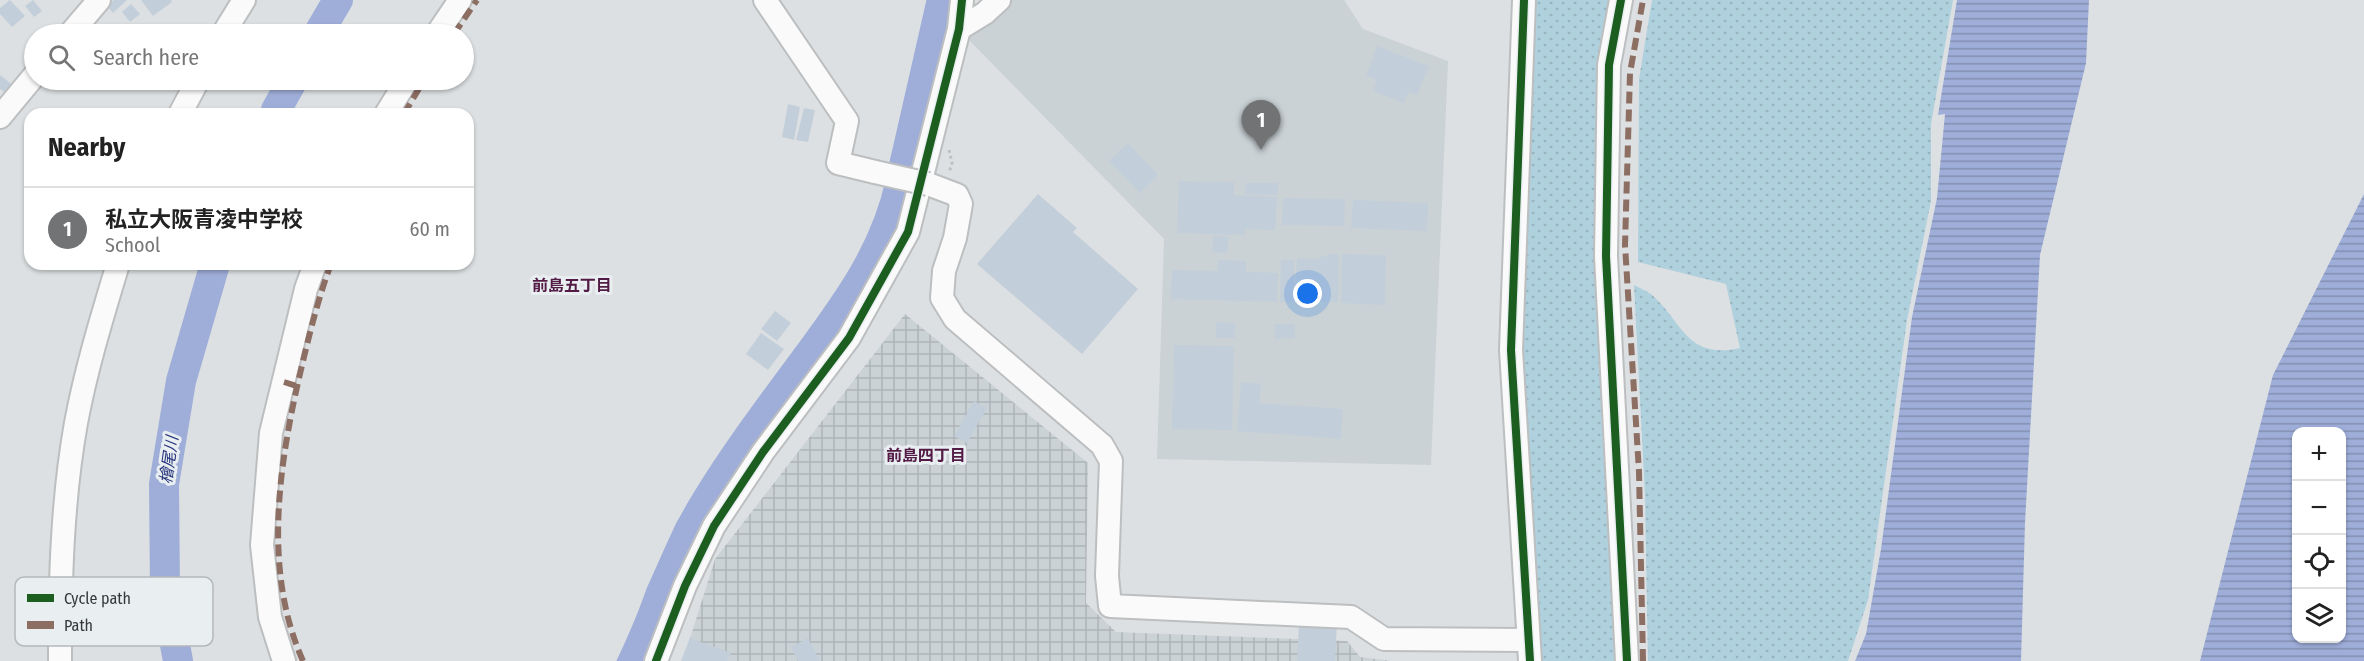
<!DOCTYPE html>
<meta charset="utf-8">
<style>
body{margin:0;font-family:"Fira Sans Condensed","Noto Sans JP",sans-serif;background:#f2f2f2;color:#222}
.controls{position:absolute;right:18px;bottom:18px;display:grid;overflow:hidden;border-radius:12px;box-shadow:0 2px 4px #0004}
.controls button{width:54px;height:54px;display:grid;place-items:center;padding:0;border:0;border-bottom:2px solid #e0e0e0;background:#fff;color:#222;font:30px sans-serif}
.you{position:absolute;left:1308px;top:294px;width:21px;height:21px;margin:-15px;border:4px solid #fff;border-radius:50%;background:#1a73e8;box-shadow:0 0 0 9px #1a73e833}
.badge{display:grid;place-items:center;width:39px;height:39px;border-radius:50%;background:#717374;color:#fff;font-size:20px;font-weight:700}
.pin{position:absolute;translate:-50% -50px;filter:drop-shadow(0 2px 3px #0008)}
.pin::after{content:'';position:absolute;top:32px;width:21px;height:18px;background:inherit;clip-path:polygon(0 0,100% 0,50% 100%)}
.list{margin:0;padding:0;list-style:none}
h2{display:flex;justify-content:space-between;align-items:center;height:78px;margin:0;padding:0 24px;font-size:26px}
h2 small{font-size:20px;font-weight:400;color:#767676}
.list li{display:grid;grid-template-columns:39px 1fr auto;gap:18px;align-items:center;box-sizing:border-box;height:84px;padding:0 24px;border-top:2px solid #e0e0e0}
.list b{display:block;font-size:22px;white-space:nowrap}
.list p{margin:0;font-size:20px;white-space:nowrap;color:#767676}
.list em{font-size:20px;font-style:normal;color:#767676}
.icon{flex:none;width:33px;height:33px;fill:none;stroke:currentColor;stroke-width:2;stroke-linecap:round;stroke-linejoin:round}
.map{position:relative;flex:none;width:2364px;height:661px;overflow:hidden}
.search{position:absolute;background:#fff;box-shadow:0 2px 4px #0004;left:24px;top:24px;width:450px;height:66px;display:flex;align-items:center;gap:15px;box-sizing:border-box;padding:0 21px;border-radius:33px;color:#767676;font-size:22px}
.panel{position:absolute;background:#fff;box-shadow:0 2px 4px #0004;left:24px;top:108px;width:450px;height:162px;border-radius:18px}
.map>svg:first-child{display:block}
.built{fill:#cad2d6}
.industrial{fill:url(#industrial-grid)}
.grass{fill:url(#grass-dots)}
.water{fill:url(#water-rules);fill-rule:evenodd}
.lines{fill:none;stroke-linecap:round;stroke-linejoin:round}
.stream{stroke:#9faed9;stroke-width:5}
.river{stroke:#9faed9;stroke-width:30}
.building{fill:#c2ced9}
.minor-casing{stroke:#bcbebf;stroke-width:26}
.path{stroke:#bfc0c0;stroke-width:3;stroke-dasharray:3 3;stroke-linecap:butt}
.minor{stroke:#fafafb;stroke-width:22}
.minor-bridge-casing{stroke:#bcbebf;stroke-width:26;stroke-linecap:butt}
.minor-bridge{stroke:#fafafb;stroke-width:22}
.quiet{stroke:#8d6e63;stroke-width:6;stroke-dasharray:12 6;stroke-linecap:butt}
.cycleway-casing{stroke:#e9eef1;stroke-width:11}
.cycleway{stroke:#1b5e20;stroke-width:8}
.labels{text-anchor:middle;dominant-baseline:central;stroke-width:6;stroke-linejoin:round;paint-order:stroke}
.neighbourhood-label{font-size:16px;font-weight:bold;fill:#521a44;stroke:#e9eef1}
.water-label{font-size:16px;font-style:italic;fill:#233279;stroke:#e9eef1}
.key{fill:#e9eef1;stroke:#b4b8ba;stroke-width:1.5}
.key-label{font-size:16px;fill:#373939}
</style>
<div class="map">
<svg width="2364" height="661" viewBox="0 0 2364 661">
<defs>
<pattern id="industrial-grid" width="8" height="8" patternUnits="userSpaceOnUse" patternTransform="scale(1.5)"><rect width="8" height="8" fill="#cad2d6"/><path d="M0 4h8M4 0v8" fill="none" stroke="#aeb5b8"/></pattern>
<pattern id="grass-dots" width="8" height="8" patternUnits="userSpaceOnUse" patternTransform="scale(1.5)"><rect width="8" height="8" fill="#afd0dd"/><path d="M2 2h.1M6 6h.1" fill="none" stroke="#97b3be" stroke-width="1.8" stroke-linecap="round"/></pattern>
<pattern id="water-rules" width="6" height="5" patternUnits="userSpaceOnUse" patternTransform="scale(1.5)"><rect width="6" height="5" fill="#9faed9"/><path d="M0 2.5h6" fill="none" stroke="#828fb1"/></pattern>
</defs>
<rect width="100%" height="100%" fill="#dde0e2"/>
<!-- built -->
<path class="built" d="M 1011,0 L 1344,0 L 1363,29 L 1448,61 L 1431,465 L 1157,459 L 1164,239 L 969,40 L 973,32 Z"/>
<!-- industrial -->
<path class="industrial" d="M 905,314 L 1088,463 L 1086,603 L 1116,632 L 1347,641 L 1360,657 L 1392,661 L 683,661 L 715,559 Z"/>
<!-- grass -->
<g class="grass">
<path d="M 1533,0 L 1612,0 L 1612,550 L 1615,661 L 1538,661 L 1519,353 Z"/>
<path d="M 1652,0 L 1953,0 L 1931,124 L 1931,201 L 1907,320 L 1868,600 L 1848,661 L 1648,661 L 1645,495 L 1634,285 C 1640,288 1646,291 1651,294 C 1683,322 1686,360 1740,348 L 1726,284 L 1638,262 L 1639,79 Z"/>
</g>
<!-- water -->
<g class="water">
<path d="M 1957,0 L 2089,0 L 2086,63 L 2040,255 L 2025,523 L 2021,661 L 1855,661 L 1866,634 L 1881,549 L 1912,317 L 1937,198 L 1945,114 L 1938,115 Z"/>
<path d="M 2364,194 L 2364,661 L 2200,661 L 2273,375 ZM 2296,432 L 2342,432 L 2342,638 L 2296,638 Z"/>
</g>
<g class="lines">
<!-- stream -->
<g class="stream">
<path d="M 890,171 L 929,0"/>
<path d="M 619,661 C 646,606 664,544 697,492 C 727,443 762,397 796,351 C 835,298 874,246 888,180"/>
</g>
<!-- river -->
<g class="river">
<path d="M 318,34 L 338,0"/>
<path d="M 276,114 L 276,110 L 293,80"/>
<path d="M 178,661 L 165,590 L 164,484 L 181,381 L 215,264"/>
<path d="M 636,661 L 661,593 L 690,529 L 736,457 L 838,318 L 869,271 L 886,237 L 897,206 L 903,171 L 946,0"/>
</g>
</g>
<!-- building -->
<g class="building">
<path d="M 10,0 L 25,16 L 12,27 L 0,14 L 0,8 Z"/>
<path d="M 33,0 L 42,11 L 34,17 L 25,6 Z"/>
<path d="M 114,0 L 127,0 L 113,13 L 107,6 Z"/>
<path d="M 141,0 L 171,0 L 172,2 L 153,16 Z"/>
<path d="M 131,4 L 140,14 L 130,22 L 122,12 Z"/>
<path d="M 1377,46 L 1429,66 L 1417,95 L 1408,92 L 1404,103 L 1373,91 L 1377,80 L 1366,76 Z"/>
<path d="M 0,75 L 15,87 L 8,95 L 0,89 Z"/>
<path d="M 788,104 L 800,107 L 794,140 L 782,137 Z"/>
<path d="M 804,108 L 815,110 L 808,142 L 796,140 Z"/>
<path d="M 1128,143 L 1158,175 L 1140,193 L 1109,161 Z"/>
<path d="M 1179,181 L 1234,182 L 1234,195 L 1277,197 L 1275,230 L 1245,229 L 1245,235 L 1177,233 Z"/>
<path d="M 1245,183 L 1278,183 L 1278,195 L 1245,194 Z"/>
<path d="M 1038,194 L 1077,228 L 1073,232 L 1138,289 L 1082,354 L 977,264 Z"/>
<path d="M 1283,198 L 1345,199 L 1344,226 L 1282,225 Z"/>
<path d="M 1353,200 L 1428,203 L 1427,231 L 1351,228 Z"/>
<path d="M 1213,236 L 1229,237 L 1227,253 L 1212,252 Z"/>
<path d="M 1328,254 L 1339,254 L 1338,302 L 1295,301 L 1297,258 L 1320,259 L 1320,256 L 1328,257 Z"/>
<path d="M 1342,254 L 1386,255 L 1385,305 L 1341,303 Z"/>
<path d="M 1218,260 L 1246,261 L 1246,272 L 1278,273 L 1277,302 L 1171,299 L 1172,270 L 1217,271 Z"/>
<path d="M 1281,260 L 1294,260 L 1294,302 L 1280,302 Z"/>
<path d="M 775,311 L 791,323 L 777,341 L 761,329 Z"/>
<path d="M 1216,322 L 1235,323 L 1235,338 L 1216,338 Z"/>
<path d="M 1275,324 L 1295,324 L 1295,338 L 1275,339 Z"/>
<path d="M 761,333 L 784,349 L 768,370 L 746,354 Z"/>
<path d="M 1174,345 L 1234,346 L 1232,430 L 1172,429 Z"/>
<path d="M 1241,382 L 1261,384 L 1259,403 L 1343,409 L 1341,439 L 1237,431 Z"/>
<path d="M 974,401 L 987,408 L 967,443 L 954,436 Z"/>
<path d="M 1299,622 L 1337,623 L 1335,661 L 1297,661 Z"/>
<path d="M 690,638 L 731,653 L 727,661 L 681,661 Z"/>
<path d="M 808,638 L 820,661 L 798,661 L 791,647 Z"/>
</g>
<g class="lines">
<defs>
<g id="minor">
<path d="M 765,0 L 847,121 L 838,163 L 875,172"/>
<path d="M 1524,0 L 1511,350 L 1530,661"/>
<path d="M 1621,0 L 1609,65 L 1606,256 L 1627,661"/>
<path d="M 959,29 L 985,13 L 999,0"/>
<path d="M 70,34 L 99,0"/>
<path d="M 223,34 L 244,0"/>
<path d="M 437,34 L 460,0"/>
<path d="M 180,114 L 198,80"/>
<path d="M 386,114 L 407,80"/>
<path d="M 0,117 L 34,76"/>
<path d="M 928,184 L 957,195 L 961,204 L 955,238 L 944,271 L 942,298 L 955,319 L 1102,445 L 1111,461 L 1107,576 L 1110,606 L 1351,617 L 1384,639 L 1528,640"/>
<path d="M 60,661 C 60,583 62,501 76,423 C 86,369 102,317 118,264"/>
<path d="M 284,661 L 270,617 L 262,545 L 271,433 L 306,289 L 315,264"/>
<path d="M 656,661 L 685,586 L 714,526 L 763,452 L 849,338 L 908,232 L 959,29 L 962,0"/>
</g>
</defs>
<!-- minor casing -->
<use href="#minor" class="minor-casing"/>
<!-- path -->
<path class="path" d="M 949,150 L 952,163 L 949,173"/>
<!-- minor -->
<use href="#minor" class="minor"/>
<defs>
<path id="minor-bridge" d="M 875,172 L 928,184"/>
</defs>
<!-- minor-bridge casing -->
<use href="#minor-bridge" class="minor-bridge-casing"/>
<!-- minor-bridge -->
<use href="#minor-bridge" class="minor-bridge"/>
<!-- quiet -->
<g class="quiet">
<path d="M 454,34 L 477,0"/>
<path d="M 404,114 L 424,80"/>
<path d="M 284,382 L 297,386"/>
<path d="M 303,661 C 261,567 280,457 303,361 C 311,328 319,296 331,264"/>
<path d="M 1643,661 L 1639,472 L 1625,245 L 1630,73 L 1643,0"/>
</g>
<defs>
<g id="cycleway">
<path d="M 1524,0 L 1511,350 L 1530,661"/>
<path d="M 1621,0 L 1609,65 L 1606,256 L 1627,661"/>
<path d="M 656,661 L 685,586 L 714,526 L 763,452 L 849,338 L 908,232 L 959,29 L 962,0"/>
</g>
</defs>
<!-- cycleway casing -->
<use href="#cycleway" class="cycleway-casing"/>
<!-- cycleway -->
<use href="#cycleway" class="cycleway"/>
</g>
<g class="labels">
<!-- neighbourhood labels -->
<g class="neighbourhood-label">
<text x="572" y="285">前島五丁目</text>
<text x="926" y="455">前島四丁目</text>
</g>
<!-- water labels -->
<g class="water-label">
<text transform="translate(169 460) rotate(-82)">檜尾川</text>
</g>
</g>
<!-- legend -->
<rect x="15" y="577" width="198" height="69" rx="9" class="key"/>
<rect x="27" y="594" width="27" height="8" fill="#1b5e20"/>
<rect x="27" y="621" width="27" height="8" fill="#8d6e63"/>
<g class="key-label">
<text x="64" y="604">Cycle path</text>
<text x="64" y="631">Path</text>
</g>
</svg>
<div class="controls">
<button>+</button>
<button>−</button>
<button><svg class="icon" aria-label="locate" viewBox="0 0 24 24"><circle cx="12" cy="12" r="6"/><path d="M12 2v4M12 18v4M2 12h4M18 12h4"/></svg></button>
<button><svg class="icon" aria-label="layers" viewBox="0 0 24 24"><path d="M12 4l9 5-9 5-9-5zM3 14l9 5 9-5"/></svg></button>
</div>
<div class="you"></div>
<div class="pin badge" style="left:1261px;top:150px">1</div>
<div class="search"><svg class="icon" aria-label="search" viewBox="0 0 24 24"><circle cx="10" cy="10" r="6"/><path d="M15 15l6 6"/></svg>Search here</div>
<section class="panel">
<h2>Nearby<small></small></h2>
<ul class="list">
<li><span class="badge">1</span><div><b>私立大阪青凌中学校</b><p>School</p></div><em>60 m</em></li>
</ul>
</section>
</div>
